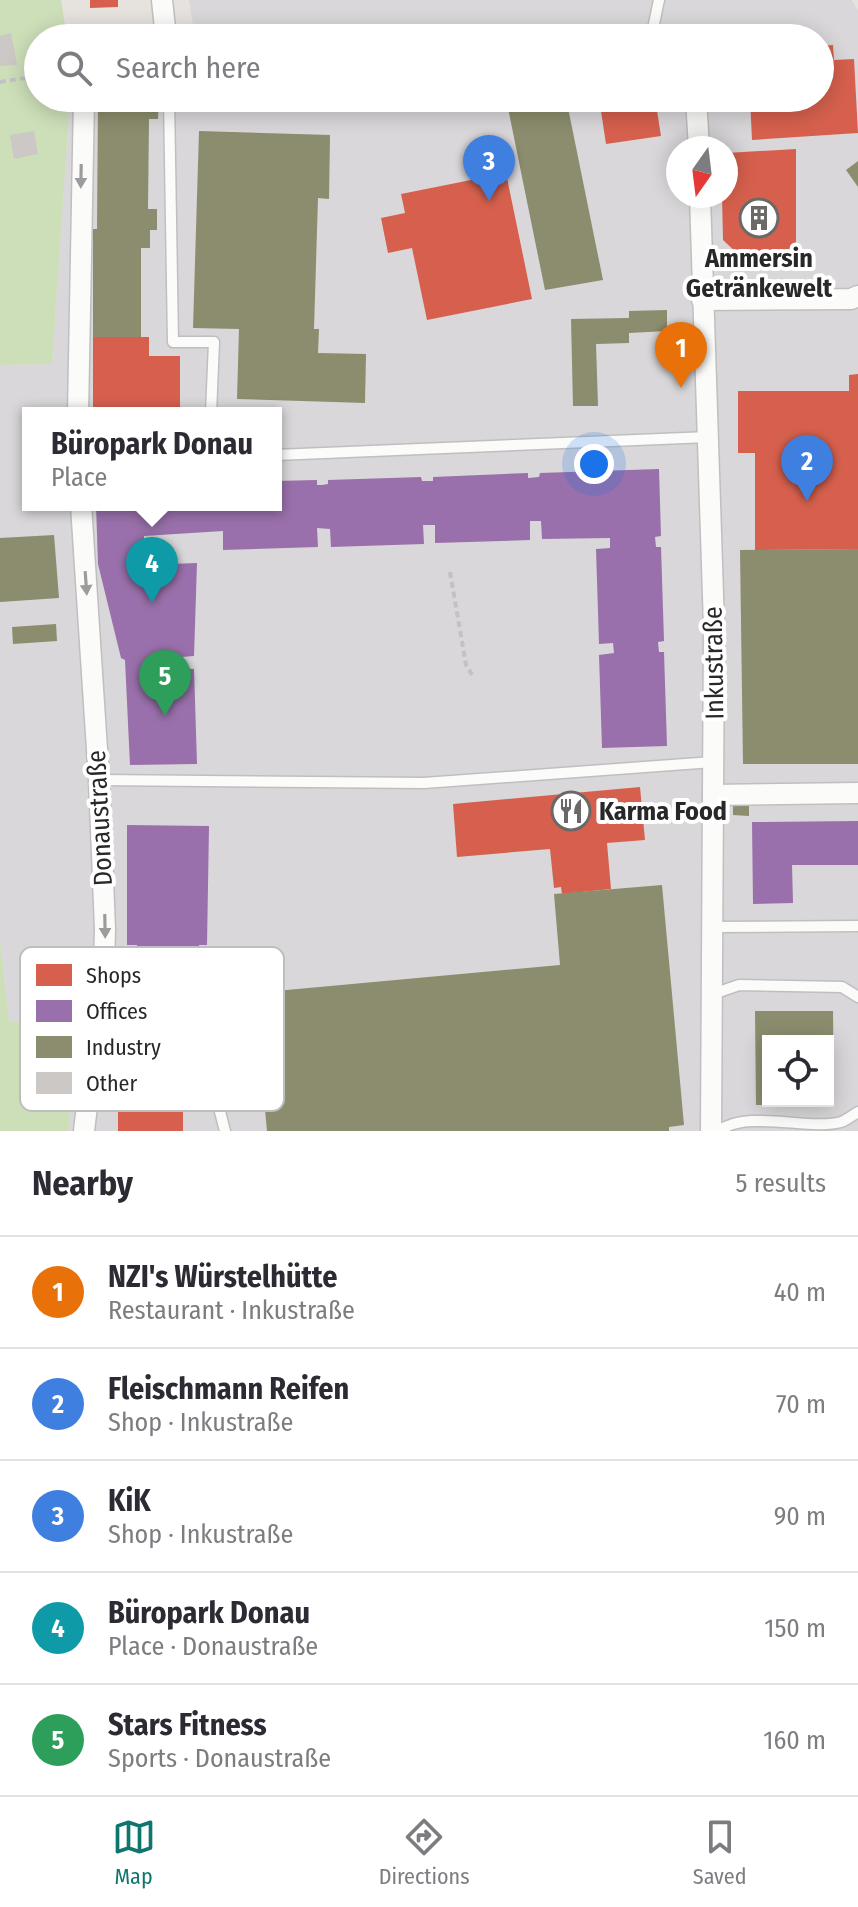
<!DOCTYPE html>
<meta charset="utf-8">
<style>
body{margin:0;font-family:"Fira Sans Condensed",sans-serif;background:#f7f7f7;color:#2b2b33}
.controls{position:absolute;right:24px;bottom:24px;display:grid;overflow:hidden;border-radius:0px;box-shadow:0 4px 20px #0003}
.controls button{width:72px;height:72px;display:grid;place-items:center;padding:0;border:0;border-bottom:2px solid #e1e1e2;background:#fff;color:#2b2b33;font:40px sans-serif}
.compass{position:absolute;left:666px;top:136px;width:72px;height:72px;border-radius:50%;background:#fff;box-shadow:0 4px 20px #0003;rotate:194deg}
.you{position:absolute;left:594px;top:464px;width:28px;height:28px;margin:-20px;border:6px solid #fff;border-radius:50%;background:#1a73e8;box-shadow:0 0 0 12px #1a73e833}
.badge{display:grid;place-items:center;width:52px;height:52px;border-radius:50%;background:#0f766e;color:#fff;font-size:26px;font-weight:700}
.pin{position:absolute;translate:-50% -66px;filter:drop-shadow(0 2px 4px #0008)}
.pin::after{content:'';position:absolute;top:42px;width:28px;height:24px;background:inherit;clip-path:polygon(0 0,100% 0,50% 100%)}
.popup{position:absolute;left:22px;top:407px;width:260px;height:104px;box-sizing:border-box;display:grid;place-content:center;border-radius:0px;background:#fff;filter:drop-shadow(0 2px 6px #0005);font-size:26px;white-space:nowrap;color:#7c7c81}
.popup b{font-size:30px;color:#2b2b33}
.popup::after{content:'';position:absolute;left:50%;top:100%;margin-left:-16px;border:16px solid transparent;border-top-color:#fff}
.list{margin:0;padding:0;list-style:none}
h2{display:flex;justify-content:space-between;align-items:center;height:104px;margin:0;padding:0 32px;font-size:34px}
h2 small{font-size:26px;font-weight:400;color:#7c7c81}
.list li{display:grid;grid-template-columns:52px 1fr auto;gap:24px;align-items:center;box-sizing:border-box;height:112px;padding:0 32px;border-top:2px solid #e1e1e2}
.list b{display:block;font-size:30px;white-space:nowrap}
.list p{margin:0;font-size:26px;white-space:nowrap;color:#7c7c81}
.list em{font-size:26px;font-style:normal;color:#7c7c81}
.icon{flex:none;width:44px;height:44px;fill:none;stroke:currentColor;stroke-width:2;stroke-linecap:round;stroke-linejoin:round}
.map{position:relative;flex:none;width:858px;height:1131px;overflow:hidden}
.search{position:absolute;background:#fff;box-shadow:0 4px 20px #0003;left:24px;right:24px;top:24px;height:88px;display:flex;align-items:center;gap:20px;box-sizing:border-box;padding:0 28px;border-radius:44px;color:#7c7c81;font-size:30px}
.sheet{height:664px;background:#fff}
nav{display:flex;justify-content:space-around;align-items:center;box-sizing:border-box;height:112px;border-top:2px solid #e1e1e2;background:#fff;font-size:22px;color:#7c7c81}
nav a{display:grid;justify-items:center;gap:4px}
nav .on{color:#0f766e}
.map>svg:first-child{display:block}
.industrial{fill:#d9d7d9;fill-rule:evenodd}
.green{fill:#cddfb9}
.shops{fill:#d6604d}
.offices{fill:#9970ab}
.industry{fill:#8c8c6e;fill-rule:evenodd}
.building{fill:#cbc8c5}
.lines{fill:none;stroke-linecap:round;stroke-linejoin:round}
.service-casing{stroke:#c0bfbf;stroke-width:13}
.minor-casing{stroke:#c0bfbf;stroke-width:23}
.path{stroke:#c3c2c2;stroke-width:4;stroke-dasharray:6 4;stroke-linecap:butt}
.service{stroke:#fbfbfa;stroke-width:10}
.minor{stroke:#fbfbfa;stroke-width:20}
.oneway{fill:#9c9c9c}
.labels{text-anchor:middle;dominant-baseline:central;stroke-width:8;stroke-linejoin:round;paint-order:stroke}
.poi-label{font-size:26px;font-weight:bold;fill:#282828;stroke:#fff}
.street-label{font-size:26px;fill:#282828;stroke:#fff}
.key{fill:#fff;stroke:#bebebe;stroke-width:2}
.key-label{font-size:22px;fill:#282828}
</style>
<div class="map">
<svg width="858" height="1131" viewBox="0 0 858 1131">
<rect width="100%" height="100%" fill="#e6e2de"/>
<!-- industrial -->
<path class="industrial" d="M 189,0 L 852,0 L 858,11 L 858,1131 L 68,1131 L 81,1020 L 9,1022 L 0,939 L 0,365 L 52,364 L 70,98 L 820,98 L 820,38 L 195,38 ZM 678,148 L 726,148 L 726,196 L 678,196 ZM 28,413 L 276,413 L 276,505 L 28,505 ZM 768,1041 L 828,1041 L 828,1101 L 768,1101 Z"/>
<!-- green -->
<g class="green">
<path d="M 0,0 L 61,0 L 67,38 L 38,38 L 38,98 L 70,98 L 52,364 L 0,365 Z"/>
<path d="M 0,939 L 9,1022 L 81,1019 L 68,1131 L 0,1131 Z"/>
</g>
<!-- shops -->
<g class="shops">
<path d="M 90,0 L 118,0 L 118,7 L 90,8 Z"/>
<path d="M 833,45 L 834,60 L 854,59 L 858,133 L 752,140 L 750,98 L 820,98 L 820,46 Z"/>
<path d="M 599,98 L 655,98 L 661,136 L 606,144 Z"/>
<path d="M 796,149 L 796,252 L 740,256 L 723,240 L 722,196 L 726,196 L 726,153 Z"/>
<path d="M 506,173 L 532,299 L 427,320 L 412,248 L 388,253 L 381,218 L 405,213 L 401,194 Z"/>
<path d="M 93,337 L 149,337 L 149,356 L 180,356 L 180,413 L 93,413 Z"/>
<path d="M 858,374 L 858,549 L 755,550 L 755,453 L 738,453 L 738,391 L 849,391 L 849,375 Z"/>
<path d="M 640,787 L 645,840 L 607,843 L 611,889 L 562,894 L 561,887 L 554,888 L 550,849 L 457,857 L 453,804 Z"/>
<path d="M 183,1103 L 183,1131 L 118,1131 L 118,1104 Z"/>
</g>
<!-- offices -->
<g class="offices">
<path d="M 659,469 L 661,536 L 655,537 L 656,547 L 661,547 L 664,641 L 658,642 L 659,652 L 664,652 L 667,746 L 602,748 L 599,655 L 614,653 L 613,643 L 599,644 L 596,549 L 610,548 L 610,538 L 542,539 L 541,521 L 530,521 L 530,540 L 435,543 L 435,525 L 423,525 L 424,544 L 331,547 L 330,529 L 317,528 L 318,547 L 223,550 L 223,531 L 144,536 L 144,565 L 197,563 L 194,656 L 169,658 L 170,668 L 194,669 L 197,764 L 130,765 L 125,660 L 121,658 L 98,564 L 96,505 L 276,505 L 276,481 L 317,480 L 317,485 L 322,485 L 328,484 L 328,480 L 421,477 L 422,481 L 433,481 L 433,477 L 528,473 L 528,478 L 539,477 L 540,473 Z"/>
<path d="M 858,821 L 858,865 L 792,865 L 793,903 L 753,904 L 752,822 Z"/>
<path d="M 127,825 L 209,826 L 207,945 L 199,945 L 199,955 L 214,955 L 214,971 L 200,971 L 200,980 L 206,980 L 206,987 L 254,987 L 260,1056 L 205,1058 L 205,1064 L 126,1064 L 125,979 L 137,978 L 137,970 L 123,970 L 123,953 L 137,953 L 137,945 L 127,945 Z"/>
</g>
<!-- industry -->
<g class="industry">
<path d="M 98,98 L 159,98 L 158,119 L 149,119 L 148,209 L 157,209 L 157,230 L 150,230 L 150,248 L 141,248 L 141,337 L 93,337 L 93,229 L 97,229 Z"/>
<path d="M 175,98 L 208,98 L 209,105 L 176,108 Z"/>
<path d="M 561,98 L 566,98 L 603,280 L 545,290 L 508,108 Z"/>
<path d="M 199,131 L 330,135 L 329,199 L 318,198 L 314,329 L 319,329 L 318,353 L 366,354 L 365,403 L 237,399 L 239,329 L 193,328 Z"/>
<path d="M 858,161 L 858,187 L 846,170 Z"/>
<path d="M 667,310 L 667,331 L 629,333 L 629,343 L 596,344 L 598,406 L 573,406 L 571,319 L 629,318 L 629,311 Z"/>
<path d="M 54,535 L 59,598 L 0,602 L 0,538 Z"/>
<path d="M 858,549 L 858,764 L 743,764 L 740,550 Z"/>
<path d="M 56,624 L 57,641 L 13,644 L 12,627 Z"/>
<path d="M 733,800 L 749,801 L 749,816 L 733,815 Z"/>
<path d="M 662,885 L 684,1125 L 669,1127 L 669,1131 L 267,1131 L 254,993 L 560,965 L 554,894 Z"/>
<path d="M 755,1011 L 833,1011 L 834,1105 L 756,1105 ZM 768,1041 L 828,1041 L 828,1101 L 768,1101 Z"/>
</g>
<!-- building -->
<g class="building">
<path d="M 109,29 L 109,38 L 91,38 L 90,31 Z"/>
<path d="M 11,33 L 17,65 L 0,66 L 0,36 Z"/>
<path d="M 34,131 L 38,154 L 14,159 L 10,135 Z"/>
</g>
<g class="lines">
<defs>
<g id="service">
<path d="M 651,38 L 659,0"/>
<path d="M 169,98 L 173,342 L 214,342 L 211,413"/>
<path d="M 276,455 L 709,437"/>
<path d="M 99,780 L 424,783 L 713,762"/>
<path d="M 712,927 L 858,926"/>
<path d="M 713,994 L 739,985 L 842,987 L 858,997"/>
<path d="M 90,1081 L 198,1086 L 218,1104 L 225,1131"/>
<path d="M 719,1131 C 747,1109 810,1131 841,1122 C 847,1120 853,1115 858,1112"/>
</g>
<g id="minor">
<path d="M 162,0 L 166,38"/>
<path d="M 571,38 L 642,38"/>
<path d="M 696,98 L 699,148"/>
<path d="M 700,196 L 714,626 L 711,1131"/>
<path d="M 702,300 L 851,299 L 858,296"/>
<path d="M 78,413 L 84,98"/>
<path d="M 81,505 L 99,780 L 105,929 L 104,963 L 84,1131"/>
<path d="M 713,795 L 858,793"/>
</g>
</defs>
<!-- service casing -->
<use href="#service" class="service-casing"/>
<!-- minor casing -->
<use href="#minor" class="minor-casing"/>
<!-- path -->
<g class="path">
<path d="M 0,82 L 38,76"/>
<path d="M 450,572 L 466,665 L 474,678"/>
</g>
<!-- service -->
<use href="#service" class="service"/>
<!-- minor -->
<use href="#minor" class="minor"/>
</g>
<!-- one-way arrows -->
<defs><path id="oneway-solid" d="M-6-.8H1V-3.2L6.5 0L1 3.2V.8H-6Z" transform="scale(2)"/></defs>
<g class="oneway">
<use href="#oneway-solid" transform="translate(81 176) rotate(91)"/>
<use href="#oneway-solid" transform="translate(86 583) rotate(86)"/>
<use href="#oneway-solid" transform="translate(105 926) rotate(89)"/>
</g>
<!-- icons -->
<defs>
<symbol id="building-ring" viewBox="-11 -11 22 22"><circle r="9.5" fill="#fff" stroke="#6a6968" stroke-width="1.5"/><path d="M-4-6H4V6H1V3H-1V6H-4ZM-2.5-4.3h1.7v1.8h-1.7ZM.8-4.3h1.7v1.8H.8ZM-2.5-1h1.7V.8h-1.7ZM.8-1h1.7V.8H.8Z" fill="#6a6968"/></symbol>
<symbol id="restaurant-ring" viewBox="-11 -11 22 22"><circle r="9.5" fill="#fff" stroke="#6a6968" stroke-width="1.5"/><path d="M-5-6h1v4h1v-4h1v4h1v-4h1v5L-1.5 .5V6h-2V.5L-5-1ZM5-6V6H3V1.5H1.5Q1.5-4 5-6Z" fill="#6a6968"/></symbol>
</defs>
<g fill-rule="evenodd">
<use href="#building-ring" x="737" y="196" width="44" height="44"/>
<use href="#restaurant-ring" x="549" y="789" width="44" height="44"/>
</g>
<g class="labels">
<!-- poi labels -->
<g class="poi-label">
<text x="759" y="258">Ammersin<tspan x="759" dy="30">Getränkewelt</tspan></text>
<text x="599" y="811" text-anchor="start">Karma Food</text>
</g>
<!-- street labels -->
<g class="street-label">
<text transform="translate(714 663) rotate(-91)">Inkustraße</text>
<text transform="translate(100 818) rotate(-93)">Donaustraße</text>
</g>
</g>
<!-- legend -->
<rect x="20" y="947" width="264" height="164" rx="12" class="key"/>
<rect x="36" y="964" width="36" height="22" fill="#d6604d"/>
<rect x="36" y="1000" width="36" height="22" fill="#9970ab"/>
<rect x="36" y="1036" width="36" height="22" fill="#8c8c6e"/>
<rect x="36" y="1072" width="36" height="22" fill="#cbc8c5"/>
<g class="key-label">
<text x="86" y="983">Shops</text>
<text x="86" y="1019">Offices</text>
<text x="86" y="1055">Industry</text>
<text x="86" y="1091">Other</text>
</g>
</svg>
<div class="controls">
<button><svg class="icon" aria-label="locate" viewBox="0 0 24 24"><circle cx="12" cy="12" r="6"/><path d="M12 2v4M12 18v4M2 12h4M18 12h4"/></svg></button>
</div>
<svg class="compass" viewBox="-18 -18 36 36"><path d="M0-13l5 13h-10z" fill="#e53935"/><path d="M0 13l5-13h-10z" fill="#7c7c81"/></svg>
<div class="you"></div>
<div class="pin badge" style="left:681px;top:388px;background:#e8710a">1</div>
<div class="pin badge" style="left:807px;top:501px;background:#3f7fe0">2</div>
<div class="pin badge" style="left:489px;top:201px;background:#3f7fe0">3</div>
<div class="pin badge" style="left:152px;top:603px;background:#0f9aa8">4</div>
<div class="popup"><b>Büropark Donau</b>Place</div>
<div class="pin badge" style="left:165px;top:716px;background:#2e9e5b">5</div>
<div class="search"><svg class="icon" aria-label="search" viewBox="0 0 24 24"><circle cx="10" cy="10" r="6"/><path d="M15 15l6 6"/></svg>Search here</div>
</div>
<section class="sheet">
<h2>Nearby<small>5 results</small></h2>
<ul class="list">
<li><span class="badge" style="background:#e8710a">1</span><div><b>NZI's Würstelhütte</b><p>Restaurant · Inkustraße</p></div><em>40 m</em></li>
<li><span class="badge" style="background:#3f7fe0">2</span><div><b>Fleischmann Reifen</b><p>Shop · Inkustraße</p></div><em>70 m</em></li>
<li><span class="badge" style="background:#3f7fe0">3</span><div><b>KiK</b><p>Shop · Inkustraße</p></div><em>90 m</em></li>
<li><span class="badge" style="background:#0f9aa8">4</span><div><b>Büropark Donau</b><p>Place · Donaustraße</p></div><em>150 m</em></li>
<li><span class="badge" style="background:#2e9e5b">5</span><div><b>Stars Fitness</b><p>Sports · Donaustraße</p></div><em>160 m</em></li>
</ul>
</section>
<nav>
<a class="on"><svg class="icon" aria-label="map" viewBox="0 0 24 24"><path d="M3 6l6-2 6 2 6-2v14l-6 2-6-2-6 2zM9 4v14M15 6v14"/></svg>Map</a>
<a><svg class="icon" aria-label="directions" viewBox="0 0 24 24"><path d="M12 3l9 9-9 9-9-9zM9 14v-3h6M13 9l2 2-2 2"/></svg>Directions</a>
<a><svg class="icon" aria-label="saved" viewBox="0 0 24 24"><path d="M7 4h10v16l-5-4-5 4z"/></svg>Saved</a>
</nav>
